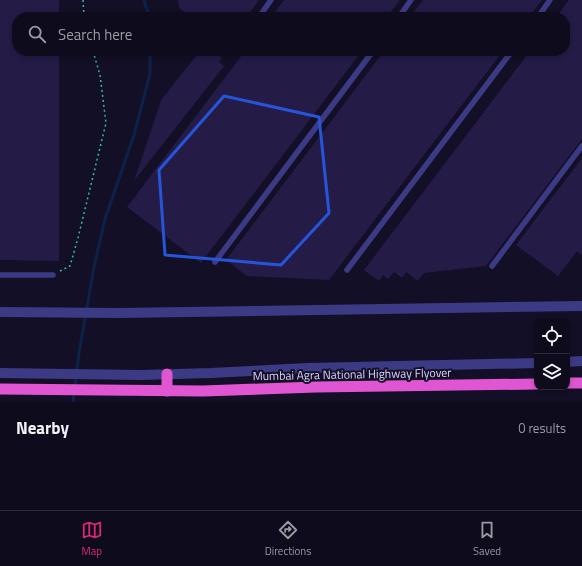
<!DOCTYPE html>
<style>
body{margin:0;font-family:"Titillium Web",sans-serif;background:#171425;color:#f1f3f6}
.controls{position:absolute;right:12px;bottom:12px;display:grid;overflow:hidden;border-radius:8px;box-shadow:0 2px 6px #0003}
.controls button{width:36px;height:36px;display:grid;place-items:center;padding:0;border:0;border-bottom:1px solid #2e2b3b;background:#0e0b1c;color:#f1f3f6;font:20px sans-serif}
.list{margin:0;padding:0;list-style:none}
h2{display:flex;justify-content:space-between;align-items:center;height:52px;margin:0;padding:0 16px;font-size:17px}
h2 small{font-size:13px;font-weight:400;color:#9b9ba3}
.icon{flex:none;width:22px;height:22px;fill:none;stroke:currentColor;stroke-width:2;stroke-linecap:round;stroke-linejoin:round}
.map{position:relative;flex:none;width:582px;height:402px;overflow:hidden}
.search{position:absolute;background:#0e0b1c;box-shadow:0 2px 6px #0003;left:12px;right:12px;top:12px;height:44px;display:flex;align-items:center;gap:10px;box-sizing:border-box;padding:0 14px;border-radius:16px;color:#9b9ba3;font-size:15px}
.sheet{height:108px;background:#0e0b1c}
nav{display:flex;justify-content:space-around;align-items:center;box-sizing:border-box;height:56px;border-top:1px solid #2e2b3b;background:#0e0b1c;font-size:11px;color:#9b9ba3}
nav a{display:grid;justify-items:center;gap:2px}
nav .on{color:#db2777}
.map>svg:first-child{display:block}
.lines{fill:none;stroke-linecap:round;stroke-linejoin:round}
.stream{stroke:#0c2248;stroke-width:3}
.building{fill:#241b47}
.path{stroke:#2fb8b0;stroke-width:1.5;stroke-dasharray:2 3;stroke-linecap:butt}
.service{stroke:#3d3a85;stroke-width:5.5}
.tertiary{stroke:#3d3a85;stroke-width:10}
.trunk{stroke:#e055d1;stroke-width:11}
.marked{fill:none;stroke:#2655da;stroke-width:3;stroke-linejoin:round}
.labels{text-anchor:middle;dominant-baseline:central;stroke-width:4;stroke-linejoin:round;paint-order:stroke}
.street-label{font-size:12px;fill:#d9d4ff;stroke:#130f26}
</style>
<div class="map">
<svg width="582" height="402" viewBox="0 0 582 402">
<rect width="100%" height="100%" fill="#130f26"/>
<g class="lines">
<!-- stream -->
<g class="stream">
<path d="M 144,0 L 148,13 L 148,17"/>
<path d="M 73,402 L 79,353 L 94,267 L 105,219 L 134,135 L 150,74 L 150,51"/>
</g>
</g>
<!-- building -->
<g class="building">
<path d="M 0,0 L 59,0 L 59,17 L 17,17 L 17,51 L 59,51 L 59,261 L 0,260 Z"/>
<path d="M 178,0 L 259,0 L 247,17 L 191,17 L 179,8 Z"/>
<path d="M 284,0 L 400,0 L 387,17 L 271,17 Z"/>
<path d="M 423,0 L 542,0 L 529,17 L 410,17 Z"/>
<path d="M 569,0 L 582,0 L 582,139 L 486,266 L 424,273 L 418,281 L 406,272 L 402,278 L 394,272 L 388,279 L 383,275 L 379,281 L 364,270 L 530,51 L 565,51 L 565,17 L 556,17 Z"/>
<path d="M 200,51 L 204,51 L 208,54 L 210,51 L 214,51 L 222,58 L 219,62 L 224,66 L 134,181 L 161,100 Z"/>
<path d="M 245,51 L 362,51 L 201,263 L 127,207 Z"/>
<path d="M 384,51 L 503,51 L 329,280 L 247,276 L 226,260 Z"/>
<path d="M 582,158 L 582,255 L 577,251 L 558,276 L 516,245 Z"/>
</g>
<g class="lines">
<!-- path -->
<g class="path">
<path d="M 83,0 L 84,17"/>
<path d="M 60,271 L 70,266 L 78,238 L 106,123 L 100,75 L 93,51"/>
</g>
<!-- service -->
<g class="service">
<path d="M 259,17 L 271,0"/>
<path d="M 399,17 L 411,0"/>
<path d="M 538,17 L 550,0"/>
<path d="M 215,262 L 373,51"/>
<path d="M 492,266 L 582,146"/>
<path d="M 347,270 L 512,51"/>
<path d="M 0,275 L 53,275"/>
</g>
<!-- tertiary -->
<g class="tertiary">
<path d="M 0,312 L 119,313 L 582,306"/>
<path d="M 567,362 L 582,361"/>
<path d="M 0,373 L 141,375 L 211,373 L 308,368 L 537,363"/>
</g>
<!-- trunk -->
<g class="trunk">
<path d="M 167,374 L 167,391"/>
<path d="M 567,383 L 582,383"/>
<path d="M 0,389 L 203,391 L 316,387 L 537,384"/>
</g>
</g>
<!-- marked area -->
<path class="marked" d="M 224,96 L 319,117 L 329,213 L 281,265 L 165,255 L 159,170 Z"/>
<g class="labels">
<!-- street labels -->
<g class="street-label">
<text transform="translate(352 374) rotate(-1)">Mumbai Agra National Highway Flyover</text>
</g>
</g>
</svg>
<div class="controls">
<button><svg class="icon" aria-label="locate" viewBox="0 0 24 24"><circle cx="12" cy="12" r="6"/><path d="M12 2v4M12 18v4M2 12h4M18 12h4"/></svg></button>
<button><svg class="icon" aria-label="layers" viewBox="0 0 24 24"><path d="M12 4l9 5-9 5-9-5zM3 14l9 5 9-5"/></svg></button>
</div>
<div class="search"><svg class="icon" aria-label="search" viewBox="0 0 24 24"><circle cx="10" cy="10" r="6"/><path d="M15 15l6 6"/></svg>Search here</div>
</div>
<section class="sheet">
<h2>Nearby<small>0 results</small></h2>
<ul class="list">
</ul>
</section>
<nav>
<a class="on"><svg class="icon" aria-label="map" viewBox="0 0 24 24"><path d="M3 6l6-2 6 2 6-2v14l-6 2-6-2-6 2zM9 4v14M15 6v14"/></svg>Map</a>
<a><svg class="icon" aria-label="directions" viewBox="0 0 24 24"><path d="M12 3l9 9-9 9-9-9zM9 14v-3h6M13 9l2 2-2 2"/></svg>Directions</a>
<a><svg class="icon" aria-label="saved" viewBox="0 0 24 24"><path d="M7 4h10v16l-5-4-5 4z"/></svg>Saved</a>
</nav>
